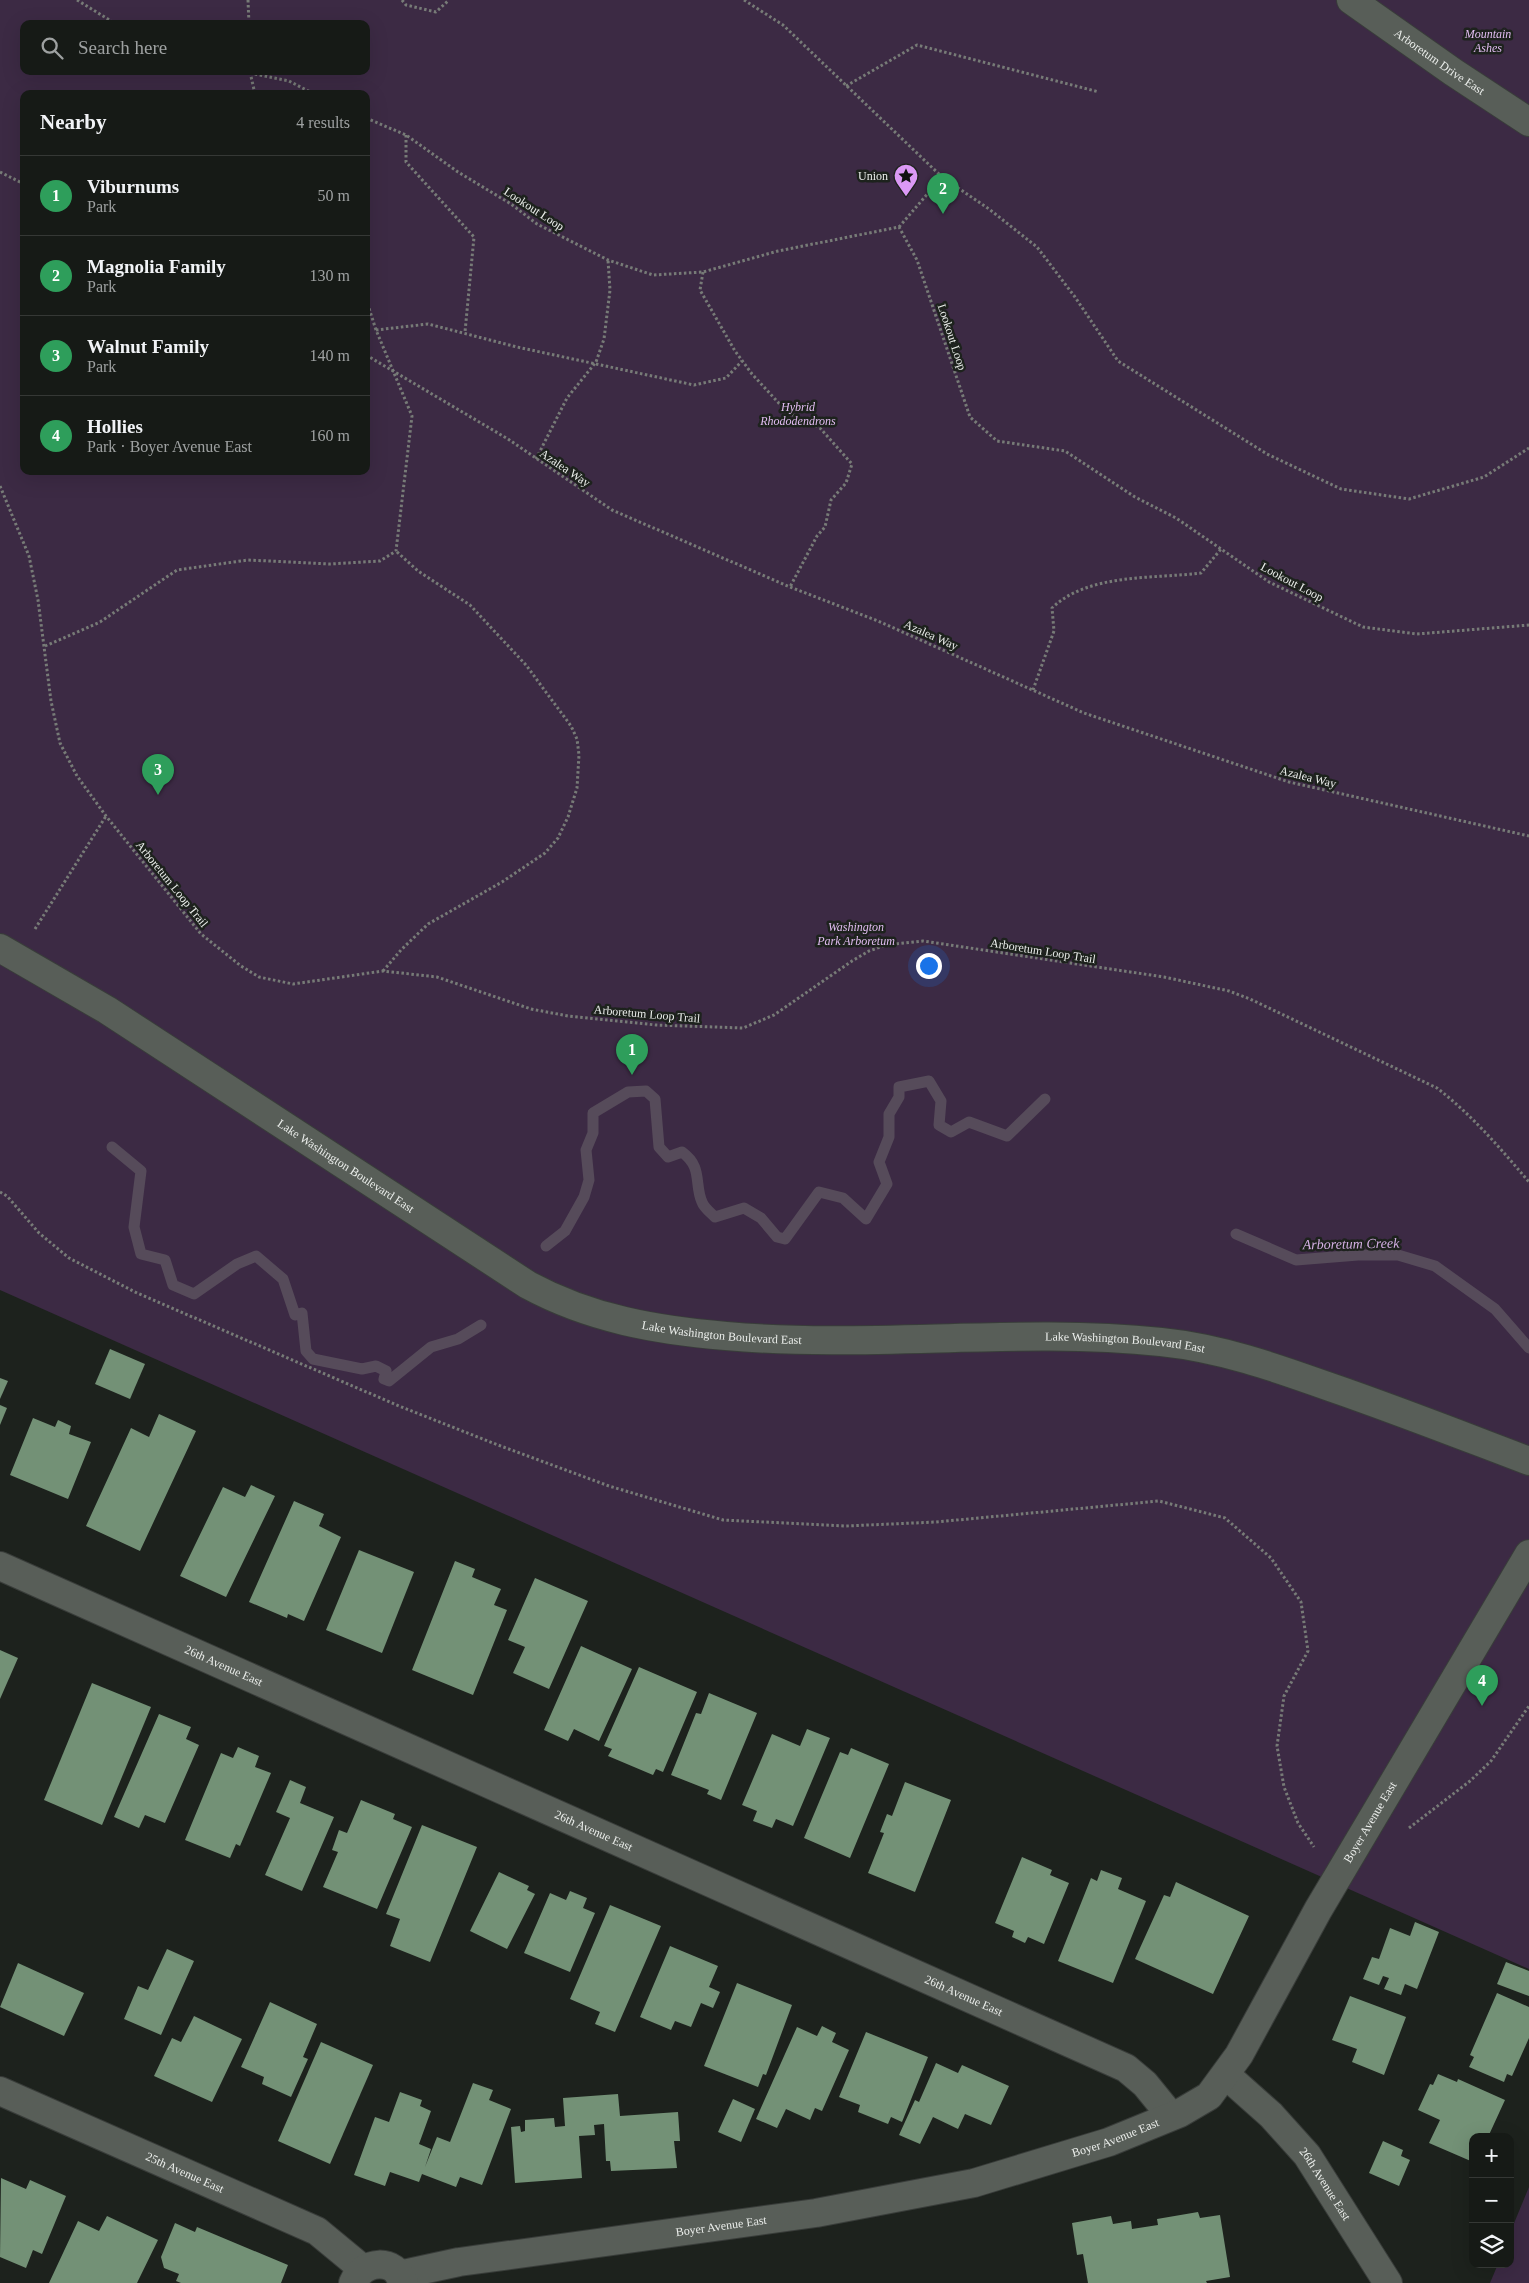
<!DOCTYPE html>
<meta charset="utf-8">
<style>
body{margin:0;font-family:"Times New Roman",serif;background:#232723;color:#f1f3f6}
.controls{position:absolute;right:15px;bottom:15px;display:grid;overflow:hidden;border-radius:10px;box-shadow:0 5px 20px #0002}
.controls button{width:45px;height:45px;display:grid;place-items:center;padding:0;border:0;border-bottom:1px solid #353835;background:#161a16;color:#f1f3f6;font:25px sans-serif}
.you{position:absolute;left:928px;top:965px;width:18px;height:18px;margin:-12px;border:4px solid #fff;border-radius:50%;background:#1a73e8;box-shadow:0 0 0 8px #1a73e833}
.badge{display:grid;place-items:center;width:32px;height:32px;border-radius:50%;background:#8c9099;color:#fff;font-size:16px;font-weight:700}
.pin{position:absolute;translate:-50% -41px;filter:drop-shadow(0 1px 2px #0008)}
.pin::after{content:'';position:absolute;top:26px;width:18px;height:15px;background:inherit;clip-path:polygon(0 0,100% 0,50% 100%)}
.list{margin:0;padding:0;list-style:none}
h2{display:flex;justify-content:space-between;align-items:center;height:65px;margin:0;padding:0 20px;font-size:21px}
h2 small{font-size:16px;font-weight:400;color:#9ea1a1}
.list li{display:grid;grid-template-columns:32px 1fr auto;gap:15px;align-items:center;box-sizing:border-box;height:80px;padding:0 20px;border-top:1px solid #353835}
.list b{display:block;font-size:19px;white-space:nowrap}
.list p{margin:0;font-size:16px;white-space:nowrap;color:#9ea1a1}
.list em{font-size:16px;font-style:normal;color:#9ea1a1}
.icon{flex:none;width:28px;height:28px;fill:none;stroke:currentColor;stroke-width:2;stroke-linecap:round;stroke-linejoin:round}
.map{position:relative;flex:none;width:1529px;height:2283px;overflow:hidden}
.search{position:absolute;background:#161a16;box-shadow:0 5px 20px #0002;left:20px;top:20px;width:350px;height:55px;display:flex;align-items:center;gap:12px;box-sizing:border-box;padding:0 18px;border-radius:10px;color:#9ea1a1;font-size:19px}
.panel{position:absolute;background:#161a16;box-shadow:0 5px 20px #0002;left:20px;top:90px;width:350px;height:385px;border-radius:10px}
.map>svg:first-child{display:block}
.green{fill:#3c2a44;fill-rule:evenodd}
.lines{fill:none;stroke-linecap:round;stroke-linejoin:round}
.stream{stroke:#564b5a;stroke-width:11}
.building{fill:#739176}
.pedestrian-casing{stroke:#393d3a;stroke-width:30}
.minor-casing{stroke:#393d3a;stroke-width:30}
.tertiary-casing{stroke:#393d3a;stroke-width:30}
.secondary-casing{stroke:#393d3a;stroke-width:30}
.path{stroke:#777b77;stroke-width:3;stroke-dasharray:2.5 2.5;stroke-linecap:butt}
.pedestrian{stroke:#585e58;stroke-width:28}
.minor{stroke:#585e58;stroke-width:28}
.tertiary{stroke:#585e58;stroke-width:28}
.secondary{stroke:#585e58;stroke-width:28}
.labels{text-anchor:middle;dominant-baseline:central;stroke-width:5;stroke-linejoin:round;paint-order:stroke}
.park-label{font-size:12px;font-style:italic;fill:#e2bdf2;stroke:#1d221d}
.street-label{font-size:12px;fill:#eaedea;stroke:#1d221d}
.poi-label{font-size:12px;fill:#eaedea;stroke:#1d221d;text-anchor:end}
.water-label{font-size:14px;font-style:italic;fill:#d3afe3;stroke:#1d221d}
</style>
<div class="map">
<svg width="1529" height="2283" viewBox="0 0 1529 2283">
<rect width="100%" height="100%" fill="#1d221d"/>
<!-- green -->
<g class="green">
<path d="M 0,0 L 1529,0 L 1529,1969 L 0,1290 ZM 24,24 L 366,24 L 366,71 L 24,71 ZM 24,94 L 366,94 L 366,471 L 24,471 Z"/>
<path d="M 1529,2187 L 1529,2283 L 1490,2283 L 1498,2264 L 1510,2264 L 1510,2233 Z"/>
</g>
<g class="lines">
<!-- stream -->
<g class="stream">
<path d="M 112,1147 L 141,1171 L 134,1227 L 141,1254 L 165,1260 L 173,1285 L 194,1294 L 237,1264 L 256,1256 L 283,1279 L 295,1315 L 302,1313 L 306,1351 L 313,1359 L 362,1369 L 376,1366 L 386,1371 L 384,1379 L 389,1381 L 431,1347 L 458,1339 L 481,1325"/>
<path d="M 1236,1234 L 1296,1260 L 1358,1255 L 1398,1255 L 1435,1266 L 1495,1309 L 1529,1348"/>
<path d="M 546,1246 L 565,1231 L 584,1197 L 589,1180 L 586,1150 L 593,1133 L 593,1113 L 628,1092 L 646,1091 L 655,1099 L 659,1147 L 668,1157 L 682,1152 C 703,1167 694,1184 702,1202 C 704,1208 711,1213 715,1217 L 744,1208 L 761,1218 L 777,1237 L 785,1239 L 819,1192 L 843,1198 L 866,1219 L 887,1184 L 879,1162 L 889,1137 L 889,1114 L 899,1097 L 899,1087 L 929,1081 L 941,1101 L 939,1125 L 951,1132 L 969,1122 L 1007,1136 L 1045,1099"/>
</g>
</g>
<!-- building -->
<g class="building">
<path d="M 110,1349 L 145,1364 L 130,1399 L 95,1384 Z"/>
<path d="M 0,1378 L 8,1381 L 0,1399 Z"/>
<path d="M 0,1405 L 7,1408 L 0,1425 Z"/>
<path d="M 159,1414 L 196,1431 L 140,1551 L 86,1526 L 131,1428 L 149,1437 Z"/>
<path d="M 33,1418 L 55,1427 L 58,1420 L 71,1426 L 69,1434 L 91,1442 L 68,1499 L 10,1475 Z"/>
<path d="M 251,1485 L 275,1496 L 226,1597 L 180,1576 L 223,1487 L 245,1497 Z"/>
<path d="M 294,1501 L 324,1514 L 319,1526 L 341,1537 L 304,1621 L 288,1614 L 287,1618 L 249,1602 Z"/>
<path d="M 359,1550 L 414,1572 L 382,1653 L 326,1630 Z"/>
<path d="M 455,1561 L 475,1569 L 472,1577 L 501,1589 L 494,1605 L 507,1610 L 473,1695 L 412,1670 Z"/>
<path d="M 535,1578 L 588,1601 L 549,1689 L 513,1673 L 525,1647 L 508,1640 Z"/>
<path d="M 581,1646 L 632,1669 L 599,1741 L 574,1729 L 568,1741 L 544,1730 Z"/>
<path d="M 0,1650 L 18,1658 L 0,1699 Z"/>
<path d="M 639,1667 L 697,1692 L 663,1772 L 656,1769 L 653,1775 L 608,1756 L 612,1749 L 604,1746 Z"/>
<path d="M 92,1683 L 151,1707 L 102,1825 L 44,1800 Z"/>
<path d="M 709,1693 L 757,1713 L 721,1800 L 707,1794 L 709,1790 L 671,1775 L 696,1713 L 701,1714 Z"/>
<path d="M 159,1714 L 191,1727 L 186,1739 L 199,1745 L 165,1823 L 145,1815 L 139,1828 L 114,1817 Z"/>
<path d="M 807,1729 L 830,1738 L 793,1826 L 776,1819 L 772,1828 L 753,1821 L 757,1811 L 742,1805 L 772,1734 L 800,1746 Z"/>
<path d="M 238,1747 L 259,1756 L 255,1767 L 271,1773 L 240,1846 L 236,1844 L 230,1858 L 185,1840 L 221,1753 L 233,1758 Z"/>
<path d="M 851,1748 L 889,1764 L 850,1858 L 804,1838 L 840,1752 L 848,1755 Z"/>
<path d="M 290,1780 L 306,1787 L 300,1803 L 334,1817 L 302,1891 L 265,1875 L 290,1818 L 276,1812 Z"/>
<path d="M 905,1782 L 951,1800 L 915,1892 L 868,1873 L 884,1833 L 880,1832 L 887,1814 L 892,1816 Z"/>
<path d="M 361,1800 L 395,1814 L 393,1819 L 412,1827 L 377,1909 L 323,1887 L 338,1852 L 332,1850 L 339,1830 L 347,1833 Z"/>
<path d="M 422,1825 L 477,1847 L 430,1962 L 390,1946 L 400,1919 L 386,1914 Z"/>
<path d="M 1022,1857 L 1052,1870 L 1050,1875 L 1069,1883 L 1044,1944 L 1028,1937 L 1025,1943 L 1012,1937 L 1014,1931 L 995,1923 Z"/>
<path d="M 1101,1870 L 1122,1878 L 1118,1889 L 1146,1901 L 1113,1983 L 1058,1961 L 1091,1878 L 1097,1881 Z"/>
<path d="M 499,1872 L 529,1886 L 527,1890 L 535,1894 L 507,1949 L 470,1931 Z"/>
<path d="M 1176,1882 L 1249,1916 L 1213,1994 L 1135,1959 L 1164,1895 L 1170,1897 Z"/>
<path d="M 570,1891 L 587,1898 L 583,1908 L 595,1913 L 570,1972 L 524,1953 L 550,1893 L 566,1900 Z"/>
<path d="M 610,1905 L 661,1926 L 615,2032 L 595,2024 L 600,2012 L 570,1999 Z"/>
<path d="M 1415,1922 L 1439,1932 L 1417,1989 L 1405,1984 L 1401,1995 L 1384,1989 L 1389,1978 L 1383,1976 L 1379,1985 L 1363,1979 L 1372,1957 L 1379,1959 L 1390,1928 L 1410,1936 Z"/>
<path d="M 670,1946 L 718,1966 L 709,1987 L 720,1992 L 713,2008 L 701,2003 L 691,2027 L 675,2021 L 671,2030 L 640,2017 Z"/>
<path d="M 167,1949 L 194,1961 L 161,2035 L 124,2019 L 138,1986 L 148,1990 Z"/>
<path d="M 1506,1962 L 1529,1971 L 1529,1996 L 1497,1984 Z"/>
<path d="M 18,1963 L 84,1993 L 64,2036 L 0,2007 Z"/>
<path d="M 737,1983 L 792,2005 L 766,2075 L 763,2074 L 758,2087 L 704,2066 Z"/>
<path d="M 1497,1993 L 1529,2007 L 1529,2038 L 1512,2076 L 1507,2074 L 1504,2082 L 1469,2067 L 1474,2057 L 1470,2055 Z"/>
<path d="M 1350,1996 L 1406,2017 L 1384,2075 L 1352,2062 L 1357,2049 L 1332,2040 Z"/>
<path d="M 270,2002 L 317,2024 L 303,2057 L 308,2059 L 291,2097 L 262,2084 L 264,2077 L 241,2067 Z"/>
<path d="M 194,2016 L 242,2039 L 212,2102 L 154,2076 L 172,2038 L 181,2042 Z"/>
<path d="M 822,2026 L 836,2033 L 832,2042 L 849,2050 L 822,2111 L 815,2108 L 810,2120 L 786,2109 L 777,2128 L 756,2119 L 797,2027 L 817,2036 Z"/>
<path d="M 866,2032 L 928,2057 L 902,2122 L 891,2117 L 888,2124 L 858,2112 L 860,2105 L 839,2097 Z"/>
<path d="M 321,2042 L 373,2065 L 330,2164 L 278,2141 Z"/>
<path d="M 936,2063 L 958,2073 L 962,2065 L 1009,2086 L 991,2125 L 965,2114 L 958,2129 L 933,2117 L 920,2144 L 899,2135 L 915,2100 L 919,2102 Z"/>
<path d="M 1438,2074 L 1457,2082 L 1458,2079 L 1505,2100 L 1488,2137 L 1473,2137 L 1473,2162 L 1429,2143 L 1440,2120 L 1418,2110 L 1430,2084 L 1433,2085 Z"/>
<path d="M 473,2083 L 493,2090 L 489,2100 L 511,2109 L 482,2185 L 460,2177 L 456,2187 L 422,2174 L 419,2182 L 390,2172 L 385,2186 L 354,2175 L 375,2117 L 389,2122 L 400,2092 L 422,2100 L 420,2106 L 431,2111 L 419,2144 L 431,2149 L 425,2167 L 437,2137 L 450,2142 Z"/>
<path d="M 618,2094 L 620,2116 L 678,2112 L 680,2141 L 674,2141 L 677,2168 L 611,2171 L 610,2161 L 606,2161 L 604,2124 L 594,2125 L 595,2135 L 579,2136 L 582,2178 L 515,2183 L 511,2127 L 520,2126 L 521,2132 L 525,2131 L 525,2120 L 554,2118 L 555,2127 L 565,2126 L 563,2098 Z"/>
<path d="M 733,2099 L 755,2109 L 741,2142 L 718,2132 Z"/>
<path d="M 1383,2141 L 1403,2150 L 1401,2156 L 1410,2160 L 1399,2186 L 1369,2173 Z"/>
<path d="M 1,2178 L 26,2189 L 30,2180 L 66,2196 L 42,2254 L 33,2250 L 26,2268 L 0,2257 Z"/>
<path d="M 1198,2212 L 1200,2218 L 1220,2215 L 1230,2277 L 1206,2281 L 1207,2283 L 1088,2283 L 1083,2254 L 1077,2255 L 1072,2223 L 1111,2216 L 1113,2224 L 1131,2221 L 1132,2229 L 1158,2225 L 1157,2219 Z"/>
<path d="M 107,2216 L 158,2240 L 137,2283 L 49,2283 L 78,2221 L 99,2231 Z"/>
<path d="M 175,2223 L 195,2232 L 197,2227 L 288,2265 L 281,2283 L 181,2283 L 176,2281 L 179,2274 L 164,2268 L 161,2257 Z"/>
</g>
<g class="lines">
<defs>
<g id="pedestrian">
<path id="s1" d="M 1351,0 L 1453,72 L 1529,122"/>
</g>
<g id="minor">
<path id="s2" d="M 0,1566 L 1126,2068 L 1145,2084 L 1171,2116"/>
<path id="s3" d="M 1226,2075 L 1271,2115 L 1307,2155 L 1388,2283"/>
<path id="s4" d="M 0,2091 L 317,2231 L 363,2269"/>
</g>
<g id="tertiary">
<path id="s5" d="M 399,2275 L 459,2262 L 816,2213 L 974,2183 L 1109,2142 L 1180,2113 L 1209,2096 L 1239,2055 L 1318,1910 L 1529,1554"/>
<path d="M 353,2283 C 363,2260 395,2257 404,2283"/>
</g>
<g id="secondary">
<path id="s6" d="M 0,948 L 107,1010 L 528,1285 C 591,1319 656,1330 726,1336 C 871,1349 1016,1327 1161,1342 C 1220,1348 1274,1367 1330,1387 C 1397,1410 1463,1436 1529,1461"/>
</g>
</defs>
<!-- pedestrian casing -->
<use href="#pedestrian" class="pedestrian-casing"/>
<!-- minor casing -->
<use href="#minor" class="minor-casing"/>
<!-- tertiary casing -->
<use href="#tertiary" class="tertiary-casing"/>
<!-- secondary casing -->
<use href="#secondary" class="secondary-casing"/>
<!-- path -->
<g class="path">
<path d="M 77,0 L 116,24"/>
<path d="M 248,0 L 249,24"/>
<path d="M 402,0 L 406,5 L 436,12 L 449,0"/>
<path d="M 744,0 L 783,25 L 942,177 L 989,209 L 1037,247 L 1075,297 L 1118,361 L 1267,454 L 1341,489 L 1409,499 L 1484,477 L 1529,448"/>
<path d="M 220,71 L 250,73 L 289,81 L 314,94"/>
<path d="M 250,72 L 255,94"/>
<path d="M 846,86 L 917,45 L 1099,92"/>
<path d="M 366,118 L 406,135 L 458,172 L 511,204 L 537,224 L 608,260 L 653,275 L 703,272 L 778,251 L 899,227 L 917,260 L 970,417 L 997,441 L 1065,451 L 1135,497 L 1176,518 L 1269,582 L 1363,627 L 1417,634 L 1529,625"/>
<path d="M 406,135 L 406,162 L 474,237 L 465,332"/>
<path d="M 0,172 L 24,184"/>
<path d="M 899,227 L 942,177"/>
<path d="M 703,272 L 700,290 L 735,351 L 752,374 L 787,412 L 820,428 L 852,464 L 846,483 L 831,500 L 825,527 L 817,536 L 790,587"/>
<path d="M 366,299 L 376,330 L 412,416 L 396,551"/>
<path d="M 376,330 L 428,324 L 517,347 L 694,385 L 726,378 L 742,361"/>
<path d="M 366,355 L 508,439 L 612,510 L 790,587 L 878,621 L 1084,713 L 1289,782 L 1529,836"/>
<path d="M 536,459 L 567,398 L 596,362 L 604,339 L 610,290 L 608,260"/>
<path d="M 0,486 L 29,556 L 38,600 L 51,701 L 60,743 L 77,776 L 106,816 L 201,934 L 241,966 L 259,977 L 293,984 L 383,971 L 437,977 L 531,1009 L 568,1016 L 656,1025 L 743,1028 L 774,1015 L 852,961 L 869,951 L 886,945 L 923,941 L 1164,977 L 1229,991 L 1250,999 L 1437,1088 C 1472,1115 1501,1149 1529,1182"/>
<path d="M 45,646 L 100,622 L 177,570 L 248,560 L 330,564 L 380,561 L 396,551"/>
<path d="M 1033,690 L 1054,631 L 1052,608 C 1088,573 1154,579 1201,573 L 1221,549"/>
<path d="M 35,929 L 106,816"/>
<path d="M 383,971 L 401,950 L 428,924 L 502,882 L 545,853 L 558,838 L 568,817 L 577,788 L 579,755 L 577,739 L 571,726 L 526,665 L 470,605 L 418,571 L 396,551"/>
<path d="M 0,1192 L 7,1196 L 39,1233 L 69,1258 L 137,1293 L 399,1406 L 498,1445 L 609,1486 L 723,1520 L 846,1526 L 936,1522 L 1159,1501 L 1225,1518 L 1271,1558 L 1301,1602 L 1308,1651 L 1284,1696 L 1277,1746 L 1284,1787 L 1298,1823 L 1314,1847"/>
<path d="M 1409,1828 L 1470,1781 L 1491,1761 L 1529,1706"/>
</g>
<!-- pedestrian -->
<use href="#pedestrian" class="pedestrian"/>
<!-- minor -->
<use href="#minor" class="minor"/>
<!-- tertiary -->
<use href="#tertiary" class="tertiary"/>
<!-- secondary -->
<use href="#secondary" class="secondary"/>
</g>
<!-- icons -->
<defs>
<symbol id="sight-pin" viewBox="-11 -11 22 30"><path d="M0 17L-7.5 6A9.5 9.5 0 1 1 7.5 6Z" fill="#db99f5" stroke="#1d221d"/><path d="M0-6L1.8-2.2L6-1.7L2.9 1.2L3.7 5.4L0 3.3L-3.7 5.4L-2.9 1.2L-6-1.7L-1.8-2.2Z" fill="#111"/></symbol>
</defs>
<g fill-rule="evenodd">
<use href="#sight-pin" x="892" y="162" width="28" height="38"/>
</g>
<g class="labels">
<!-- park labels -->
<g class="park-label">
<text x="1488" y="34">Mountain<tspan x="1488" dy="14">Ashes</tspan></text>
<text x="798" y="407">Hybrid<tspan x="798" dy="14">Rhododendrons</tspan></text>
<text x="856" y="927">Washington<tspan x="856" dy="14">Park Arboretum</tspan></text>
</g>
<!-- street labels -->
<g class="street-label">
<text stroke="none"><textPath href="#s1" startOffset="108">Arboretum Drive East</textPath></text>
<text transform="translate(534 209) rotate(33)">Lookout Loop</text>
<text transform="translate(952 337) rotate(72)">Lookout Loop</text>
<text transform="translate(565 468) rotate(34)">Azalea Way</text>
<text transform="translate(1292 582) rotate(28)">Lookout Loop</text>
<text transform="translate(931 635) rotate(24)">Azalea Way</text>
<text transform="translate(1308 777) rotate(14)">Azalea Way</text>
<text transform="translate(172 884) rotate(51)">Arboretum Loop Trail</text>
<text transform="translate(1043 951) rotate(9)">Arboretum Loop Trail</text>
<text transform="translate(647 1014) rotate(5)">Arboretum Loop Trail</text>
<text stroke="none"><textPath href="#s6" startOffset="409">Lake Washington Boulevard East</textPath></text>
<text stroke="none"><textPath href="#s6" startOffset="828">Lake Washington Boulevard East</textPath></text>
<text stroke="none"><textPath href="#s6" startOffset="1232">Lake Washington Boulevard East</textPath></text>
<text stroke="none"><textPath href="#s2" startOffset="245">26th Avenue East</textPath></text>
<text stroke="none"><textPath href="#s5" startOffset="1152">Boyer Avenue East</textPath></text>
<text stroke="none"><textPath href="#s2" startOffset="650">26th Avenue East</textPath></text>
<text stroke="none"><textPath href="#s2" startOffset="1055">26th Avenue East</textPath></text>
<text stroke="none"><textPath href="#s5" startOffset="731">Boyer Avenue East</textPath></text>
<text stroke="none"><textPath href="#s4" startOffset="202">25th Avenue East</textPath></text>
<text stroke="none"><textPath href="#s3" startOffset="148">26th Avenue East</textPath></text>
<text stroke="none"><textPath href="#s5" startOffset="326">Boyer Avenue East</textPath></text>
</g>
<!-- poi labels -->
<g class="poi-label">
<text x="888" y="176">Union</text>
</g>
<!-- water labels -->
<g class="water-label">
<text transform="translate(1351 1244) rotate(-1)">Arboretum Creek</text>
</g>
</g>
</svg>
<div class="controls">
<button>+</button>
<button>−</button>
<button><svg class="icon" aria-label="layers" viewBox="0 0 24 24"><path d="M12 4l9 5-9 5-9-5zM3 14l9 5 9-5"/></svg></button>
</div>
<div class="you"></div>
<div class="pin badge" style="left:632px;top:1075px;background:#2e9e5b">1</div>
<div class="pin badge" style="left:943px;top:214px;background:#2e9e5b">2</div>
<div class="pin badge" style="left:158px;top:795px;background:#2e9e5b">3</div>
<div class="pin badge" style="left:1482px;top:1706px;background:#2e9e5b">4</div>
<div class="search"><svg class="icon" aria-label="search" viewBox="0 0 24 24"><circle cx="10" cy="10" r="6"/><path d="M15 15l6 6"/></svg>Search here</div>
<section class="panel">
<h2>Nearby<small>4 results</small></h2>
<ul class="list">
<li><span class="badge" style="background:#2e9e5b">1</span><div><b>Viburnums</b><p>Park</p></div><em>50 m</em></li>
<li><span class="badge" style="background:#2e9e5b">2</span><div><b>Magnolia Family</b><p>Park</p></div><em>130 m</em></li>
<li><span class="badge" style="background:#2e9e5b">3</span><div><b>Walnut Family</b><p>Park</p></div><em>140 m</em></li>
<li><span class="badge" style="background:#2e9e5b">4</span><div><b>Hollies</b><p>Park · Boyer Avenue East</p></div><em>160 m</em></li>
</ul>
</section>
</div>
